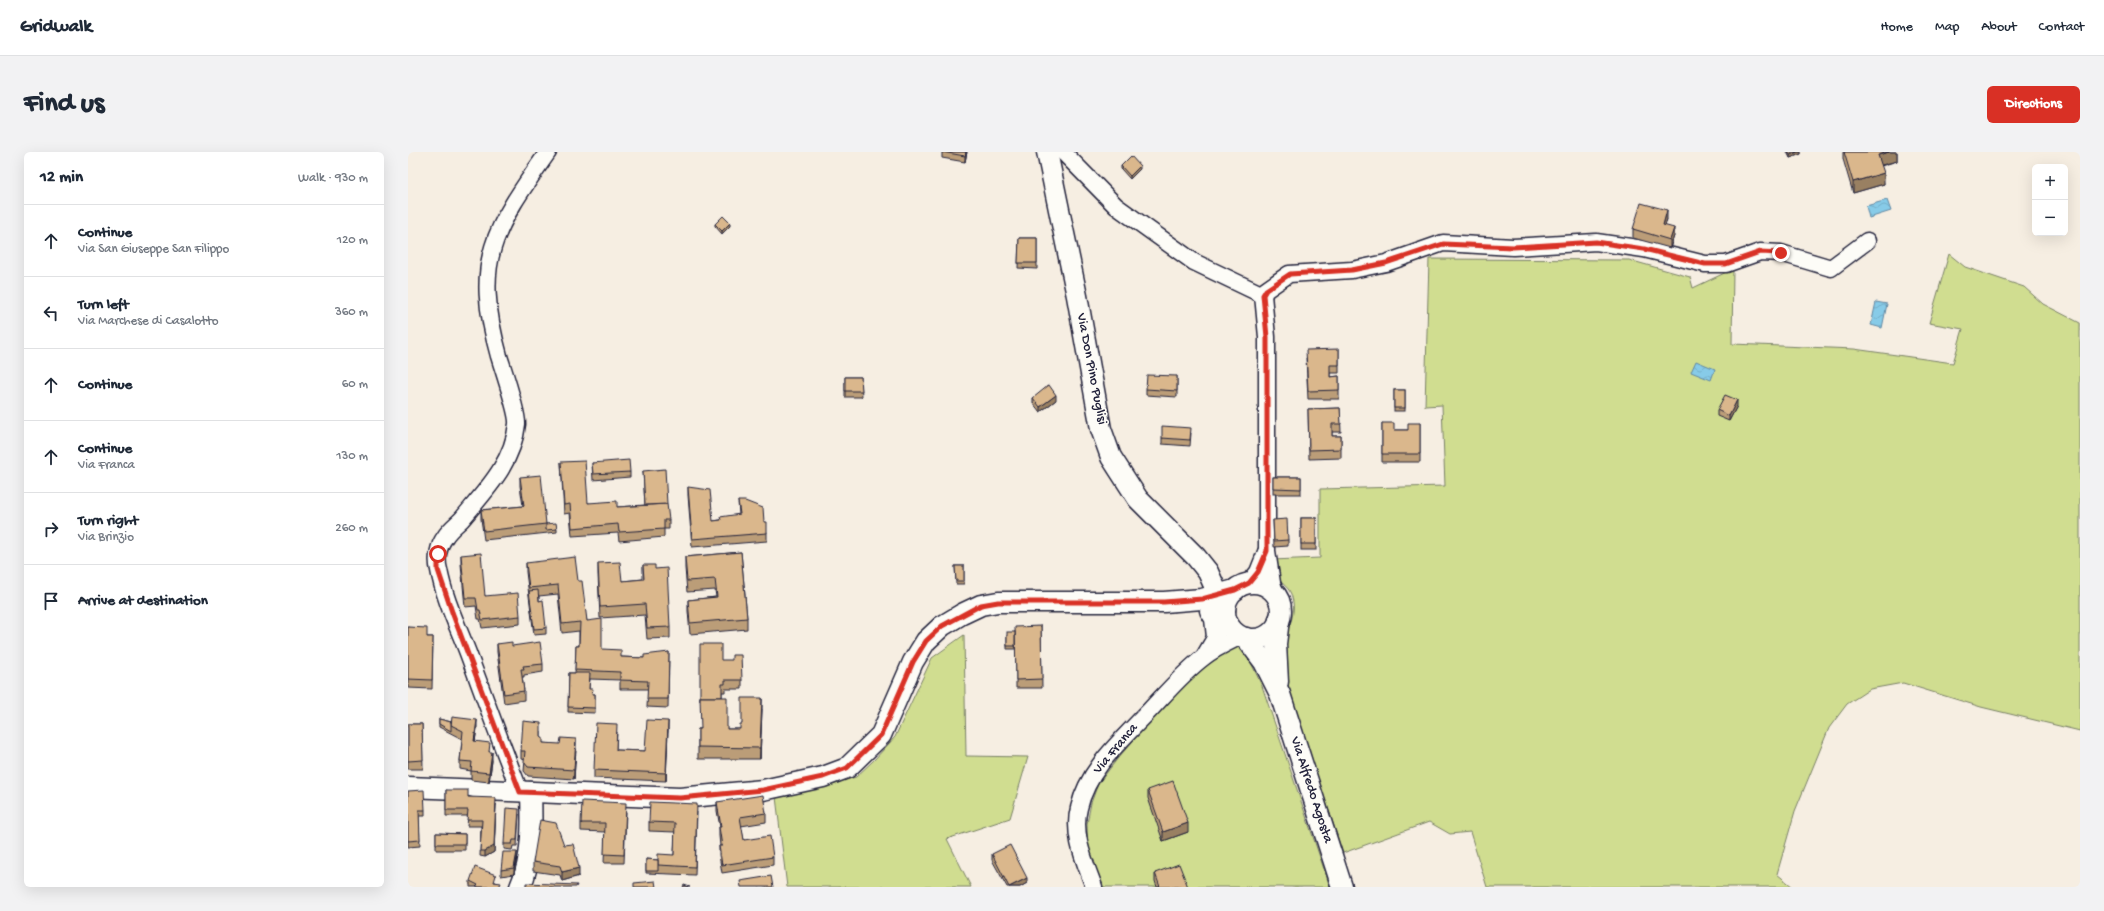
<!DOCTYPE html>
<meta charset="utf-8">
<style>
body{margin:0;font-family:"Gochi Hand",sans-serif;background:#f2f2f3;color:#1f2937}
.controls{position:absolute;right:12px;top:12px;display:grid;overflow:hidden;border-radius:6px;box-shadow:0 4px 16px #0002}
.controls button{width:36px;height:36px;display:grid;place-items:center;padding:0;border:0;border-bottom:1px solid #e0e1e3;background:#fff;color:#1f2937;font:20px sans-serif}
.stop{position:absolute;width:12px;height:12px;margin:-9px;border:3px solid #d93025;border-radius:50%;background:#fff}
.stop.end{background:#d93025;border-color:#fff;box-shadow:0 1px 4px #0008}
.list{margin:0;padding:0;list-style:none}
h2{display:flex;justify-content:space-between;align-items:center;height:52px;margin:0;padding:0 16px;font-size:17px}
h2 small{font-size:13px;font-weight:400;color:#747a83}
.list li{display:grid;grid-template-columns:26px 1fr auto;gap:12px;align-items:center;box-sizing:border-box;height:72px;padding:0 16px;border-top:1px solid #e0e1e3}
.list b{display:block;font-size:15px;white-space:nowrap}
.list p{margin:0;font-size:13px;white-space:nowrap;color:#747a83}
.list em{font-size:13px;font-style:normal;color:#747a83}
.icon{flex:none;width:22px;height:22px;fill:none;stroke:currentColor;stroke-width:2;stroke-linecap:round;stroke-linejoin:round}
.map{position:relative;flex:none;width:1672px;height:735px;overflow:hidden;border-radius:6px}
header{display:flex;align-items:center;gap:24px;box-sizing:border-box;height:56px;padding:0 20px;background:#fff;border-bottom:1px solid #e0e1e3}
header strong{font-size:19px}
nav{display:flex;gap:22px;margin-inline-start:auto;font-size:14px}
.intro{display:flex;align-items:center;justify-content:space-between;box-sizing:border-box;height:96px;padding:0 24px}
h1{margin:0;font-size:28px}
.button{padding:10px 18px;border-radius:6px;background:#d93025;color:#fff;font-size:14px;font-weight:700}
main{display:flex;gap:24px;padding:0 24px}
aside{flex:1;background:#fff;border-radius:6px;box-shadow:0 4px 16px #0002}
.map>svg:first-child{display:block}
.green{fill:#d0dd90;stroke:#798066}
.water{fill:url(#water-waves);stroke:#5f87a3}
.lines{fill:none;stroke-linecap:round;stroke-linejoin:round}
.minor-casing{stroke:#22223b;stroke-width:19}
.tertiary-casing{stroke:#22223b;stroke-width:23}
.minor{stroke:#fdfcf7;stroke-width:16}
.tertiary{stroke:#fdfcf7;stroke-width:20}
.wall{fill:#bb9d78;stroke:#22223b}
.shaded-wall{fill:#998062;stroke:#22223b}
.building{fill:#dab78c;stroke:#22223b}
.route{stroke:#d93025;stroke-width:5}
.labels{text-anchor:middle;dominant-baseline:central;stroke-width:3.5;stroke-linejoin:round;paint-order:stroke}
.street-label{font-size:14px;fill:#22223b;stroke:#fdfcf7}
</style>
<header>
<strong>Gridwalk</strong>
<nav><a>Home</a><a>Map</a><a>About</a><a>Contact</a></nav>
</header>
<div class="intro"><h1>Find us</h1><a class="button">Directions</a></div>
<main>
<aside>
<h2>12 min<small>Walk · 930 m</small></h2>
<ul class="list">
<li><svg class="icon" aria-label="ahead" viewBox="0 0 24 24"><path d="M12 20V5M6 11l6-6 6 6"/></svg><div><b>Continue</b><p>Via San Giuseppe San Filippo</p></div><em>120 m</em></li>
<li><svg class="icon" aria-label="left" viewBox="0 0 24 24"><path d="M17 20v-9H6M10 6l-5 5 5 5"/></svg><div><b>Turn left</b><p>Via Marchese di Casalotto</p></div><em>360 m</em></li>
<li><svg class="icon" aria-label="ahead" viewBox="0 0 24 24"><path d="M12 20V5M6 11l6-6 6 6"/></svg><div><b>Continue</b></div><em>60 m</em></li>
<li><svg class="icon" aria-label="ahead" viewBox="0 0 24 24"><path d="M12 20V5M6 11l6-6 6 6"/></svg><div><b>Continue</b><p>Via Franca</p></div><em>130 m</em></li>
<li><svg class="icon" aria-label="right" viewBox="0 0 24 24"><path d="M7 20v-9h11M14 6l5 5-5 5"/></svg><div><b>Turn right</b><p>Via Brinzio</p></div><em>260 m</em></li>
<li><svg class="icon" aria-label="arrive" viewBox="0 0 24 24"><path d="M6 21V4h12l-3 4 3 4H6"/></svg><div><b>Arrive at destination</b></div></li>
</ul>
</aside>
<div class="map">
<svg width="1672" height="735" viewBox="0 0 1672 735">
<defs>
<pattern id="water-waves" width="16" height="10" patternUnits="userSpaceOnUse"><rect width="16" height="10" fill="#87cbe8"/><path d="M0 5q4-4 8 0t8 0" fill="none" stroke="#74aec8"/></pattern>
</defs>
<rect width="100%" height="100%" fill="#f6eee2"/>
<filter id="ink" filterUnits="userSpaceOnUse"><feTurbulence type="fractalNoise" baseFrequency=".025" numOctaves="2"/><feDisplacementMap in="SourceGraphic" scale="8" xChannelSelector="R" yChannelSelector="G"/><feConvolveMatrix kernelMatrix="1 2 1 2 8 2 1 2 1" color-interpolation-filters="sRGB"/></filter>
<g filter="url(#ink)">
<!-- green -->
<g class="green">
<path d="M 1541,102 L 1557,115 L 1616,135 L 1635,152 L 1672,171 L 1672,579 L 1573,555 L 1495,531 L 1462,537 L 1439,552 L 1421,576 L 1387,659 L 1369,722 L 1385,735 L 1079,735 L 1062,680 L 1042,682 L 1021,670 L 935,701 L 870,507 C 873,484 892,466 883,442 C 880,434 871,430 867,423 C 864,419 864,413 864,408 L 912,406 L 912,337 L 1037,334 L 1034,253 L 1017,254 L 1021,107 L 1221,108 L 1282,125 L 1285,136 L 1325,117 L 1324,192 L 1446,197 L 1545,211 L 1555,177 L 1521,171 Z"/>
<path d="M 556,483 L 558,604 L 620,605 L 602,666 L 539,687 L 563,735 L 379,735 L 368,645 L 448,625 L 466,608 L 487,585 L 524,506 Z"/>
<path d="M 828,494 L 838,500 L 854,534 L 922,735 L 693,735 L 680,698 L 679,672 L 683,651 L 690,632 L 710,606 L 797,507 Z"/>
</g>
<!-- water -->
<g class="water">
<path d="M 1479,48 L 1483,59 L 1461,66 L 1458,54 Z"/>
<path d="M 1468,150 L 1479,152 L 1474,176 L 1463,173 Z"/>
<path d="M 1288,209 L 1307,217 L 1303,228 L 1283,220 Z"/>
</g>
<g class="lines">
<defs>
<g id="minor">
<path d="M 655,0 L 708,54 L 786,110 L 855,143"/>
<path d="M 855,143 L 858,138 L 881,122 L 944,118 L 978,111 L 1035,91 L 1105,95 L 1188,90 L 1236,97 L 1297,112 L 1318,112 L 1352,100 L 1373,101 L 1423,116 L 1459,89"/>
<path d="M 855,143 L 859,185 L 859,399 L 864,431 L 868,443"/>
<path d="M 841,431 L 850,420 L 858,400"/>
<path d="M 800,459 L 805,467 L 807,485"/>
<path d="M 797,503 L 807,486 L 817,461"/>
<path d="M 112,640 C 94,594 77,547 60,501 C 50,475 36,446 31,418 C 28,408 30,394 37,385 C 41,378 48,373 54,367 C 78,338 105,311 109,272 C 110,261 95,217 91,204 C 64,108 86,77 140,0"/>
<path d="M 686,735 C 677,710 664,683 671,656 C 680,616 715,587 742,558 C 759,540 776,520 796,505 C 807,496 821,490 833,484"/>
</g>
<g id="tertiary">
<path d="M 639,0 L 669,144 L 693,277 L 703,305 L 730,347 L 788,405 L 800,420 L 817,458"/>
<circle cx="845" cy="459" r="28"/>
<path d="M 838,486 L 856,510 L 872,542 L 934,735"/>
<path d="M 870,530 L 868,492 L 871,467"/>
<path d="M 0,635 L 272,646 L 355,638 L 415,625 L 439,616 L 473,583 L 505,510 L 518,489 L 534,474 L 554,462 L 573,453 L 590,450 L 756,450 L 794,447 L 827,438"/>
<path d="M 112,735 C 125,707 124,671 123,640"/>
</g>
</defs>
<!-- minor casing -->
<use href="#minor" class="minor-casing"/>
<!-- tertiary casing -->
<use href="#tertiary" class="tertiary-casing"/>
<!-- minor -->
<use href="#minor" class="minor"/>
<!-- tertiary -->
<use href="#tertiary" class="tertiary"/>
</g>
<!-- wall -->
<g class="wall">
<path d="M 534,0 L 559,0 L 557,10 L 534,6 Z"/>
<path d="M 1379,0 L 1393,0 L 1393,2 L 1382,6 Z"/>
<path d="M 1435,0 L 1489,0 L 1489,9 L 1473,14 L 1476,32 L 1445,41 L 1435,7 Z"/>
<path d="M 713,14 L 732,17 L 722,27 L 713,17 Z"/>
<path d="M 1259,67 L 1257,74 L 1266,84 L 1262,96 L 1225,86 L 1225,77 Z"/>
<path d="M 307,72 L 322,74 L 314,82 L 307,74 Z"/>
<path d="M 611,86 L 629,86 L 629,117 L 610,116 Z"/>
<path d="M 931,197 L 931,221 L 922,221 L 922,225 L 931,224 L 931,247 L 900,247 L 898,206 Z"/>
<path d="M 769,224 L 769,245 L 738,243 L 738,237 Z"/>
<path d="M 437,225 L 453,225 L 454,245 L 437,245 Z"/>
<rect x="986" y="238" width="11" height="21"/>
<path d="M 625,246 L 648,248 L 632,260 L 625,251 Z"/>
<path d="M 1329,254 L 1321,269 L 1309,264 L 1309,258 Z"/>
<path d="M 932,256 L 933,280 L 924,280 L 924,284 L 933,284 L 933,306 L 901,307 L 900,257 Z"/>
<path d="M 974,271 L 986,278 L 1000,278 L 1012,271 L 1012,310 L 974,310 Z"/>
<path d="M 783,281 L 782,294 L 754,292 L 754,286 Z"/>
<path d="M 153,310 L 180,351 L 209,355 L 237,353 L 235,319 L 261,368 L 261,377 L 256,377 L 256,385 L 211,389 L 210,381 L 164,384 L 162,361 L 156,362 Z"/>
<path d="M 184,311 L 222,320 L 222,325 L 185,328 Z"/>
<path d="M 112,325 L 138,372 L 149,377 L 149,380 L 76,388 L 73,367 L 73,358 L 115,354 L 112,334 Z"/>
<rect x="865" y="325" width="28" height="17"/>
<path d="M 280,335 L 305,369 L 312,368 L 331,363 L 330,349 L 356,370 L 359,381 L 359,389 L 284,395 L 280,343 Z"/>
<rect x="893" y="366" width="15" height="32"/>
<path d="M 865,368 L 880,388 L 880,394 L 866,395 Z"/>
<path d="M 333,400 L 339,466 L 339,477 L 282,482 L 280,459 L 280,448 L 308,445 L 307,438 L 279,440 L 277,416 L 277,405 Z"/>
<path d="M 53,403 L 77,444 L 112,464 L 112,472 L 74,476 L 72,467 L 70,467 L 68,454 L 57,455 L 53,412 Z"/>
<path d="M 118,411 L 170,429 L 179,469 L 194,497 L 213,505 L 236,506 L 261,500 L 260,556 L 239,555 L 240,537 L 212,537 L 212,528 L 182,527 L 181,537 L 185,542 L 187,542 L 187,561 L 160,560 L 161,521 L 167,521 L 168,494 L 171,494 L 171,479 L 154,481 L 150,442 L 131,444 L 131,449 L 138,476 L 138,482 L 126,483 L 118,420 Z"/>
<path d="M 190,411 L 214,429 L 235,427 L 235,413 L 247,417 L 262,475 L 262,486 L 239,487 L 237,463 L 192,466 L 190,422 Z"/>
<path d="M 547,414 L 556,414 L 556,432 L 548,432 Z"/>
<path d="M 633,474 L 634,536 L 608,536 L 608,497 L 599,497 L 599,483 L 607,480 Z"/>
<path d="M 0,475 L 19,485 L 25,485 L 24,537 L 0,536 Z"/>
<path d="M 89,492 L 104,494 L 135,512 L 135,520 L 116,523 L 116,525 L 114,525 L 116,539 L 116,548 L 96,551 L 89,500 Z"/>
<path d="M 313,508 L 334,528 L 334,537 L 317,537 L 317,540 L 314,540 L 314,545 L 319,577 L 332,577 L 334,572 L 354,557 L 352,607 L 290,607 L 290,577 L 293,577 Z"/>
<path d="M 31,567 L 69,576 L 67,589 L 82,600 L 84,609 L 81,630 L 63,628 L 63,619 L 52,617 L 52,609 L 54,587 L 31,575 Z"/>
<path d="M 0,572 L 14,572 L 15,617 L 0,617 Z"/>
<path d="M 260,577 L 258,629 L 186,626 L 186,618 L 209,580 L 208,598 L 237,599 Z"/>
<path d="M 133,579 L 133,586 L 135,591 L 168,596 L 166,627 L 120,624 L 116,619 L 117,608 L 113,607 L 113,599 Z"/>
<path d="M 38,638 L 88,652 L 86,700 L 77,705 L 72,704 L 73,674 L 59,674 L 60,664 L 38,664 Z"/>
<path d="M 740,638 L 780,680 L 755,689 L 740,646 Z"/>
<path d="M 0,639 L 17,658 L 17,664 L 11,664 L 12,694 L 0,695 Z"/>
<path d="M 309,650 L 358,661 L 358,670 L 333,674 L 336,688 L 365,705 L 365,713 L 314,721 L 311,703 L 311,694 L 312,694 L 311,684 L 311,675 L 312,675 L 309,659 Z"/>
<path d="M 218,660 L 216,711 L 196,711 L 197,680 L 173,679 L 173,671 Z"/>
<path d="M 289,660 L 287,723 L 238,721 L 238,707 L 250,708 L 266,703 L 267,680 L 241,679 L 241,670 Z"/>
<path d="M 111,662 L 109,694 L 105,694 L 104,698 L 96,697 L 96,692 Z"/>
<path d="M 28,681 L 57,682 L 57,698 L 28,698 Z"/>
<path d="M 156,693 L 171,724 L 154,729 L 152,723 L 125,719 L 125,710 Z"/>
<path d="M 584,702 L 619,731 L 612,735 L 599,735 L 584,708 Z"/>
<path d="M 109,706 L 106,722 L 93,724 L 93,718 Z"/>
<path d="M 747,721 L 780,735 L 749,735 L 747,729 Z"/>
<path d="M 62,729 L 88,730 L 93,735 L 62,735 Z"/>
</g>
<!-- shaded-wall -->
<g class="shaded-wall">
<path d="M 558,0 L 559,0 L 557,10 L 557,4 Z"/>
<path d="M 1389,0 L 1393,0 L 1393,2 L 1382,6 L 1382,3 Z"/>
<path d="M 1481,0 L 1489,0 L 1489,9 L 1470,14 L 1470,3 Z"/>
<path d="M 732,14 L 732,17 L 722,27 L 722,24 Z"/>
<path d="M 1476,21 L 1476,32 L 1445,41 L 1445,30 Z"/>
<path d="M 1259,58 L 1259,67 L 1255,81 L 1255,73 Z"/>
<path d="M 322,71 L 322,74 L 314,82 L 314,79 Z"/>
<path d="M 1266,76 L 1266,84 L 1262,96 L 1262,88 Z"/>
<path d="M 648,243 L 648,248 L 632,260 L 632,255 Z"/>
<path d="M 1329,248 L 1329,254 L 1321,269 L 1321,264 Z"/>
<path d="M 354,546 L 354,557 L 352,607 L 352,596 Z"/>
<path d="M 69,568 L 69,576 L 66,597 L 66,589 Z"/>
<path d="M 260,569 L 260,577 L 258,629 L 258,621 Z"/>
<path d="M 168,587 L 168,596 L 166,627 L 166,618 Z"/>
<path d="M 84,600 L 84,609 L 81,630 L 81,621 Z"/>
<path d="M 88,652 L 86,700 L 77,705 L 77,699 Z"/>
<path d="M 780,671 L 780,680 L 755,689 L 755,680 Z"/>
<path d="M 109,700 L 109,706 L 106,722 L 106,716 Z"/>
<path d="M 171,716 L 171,724 L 154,729 L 154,720 Z"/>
<path d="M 619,726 L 619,731 L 612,735 L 601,735 Z"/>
</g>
<!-- building -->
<g class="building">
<path d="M 534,0 L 558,0 L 557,4 Z"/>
<path d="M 1380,0 L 1389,0 L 1382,3 Z"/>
<path d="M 1436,0 L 1481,0 L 1470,3 L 1476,21 L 1445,30 Z"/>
<path d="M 723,4 L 732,14 L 722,24 L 713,14 Z"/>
<path d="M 1233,51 L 1259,58 L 1255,73 L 1266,76 L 1262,88 L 1225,77 Z"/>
<path d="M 315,64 L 322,71 L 314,79 L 307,72 Z"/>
<path d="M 611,86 L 629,86 L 629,111 L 610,111 Z"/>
<path d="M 931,197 L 931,213 L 922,213 L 922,225 L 931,224 L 931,238 L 900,239 L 898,198 Z"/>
<path d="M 739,223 L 769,224 L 769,239 L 738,237 Z"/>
<path d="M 437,225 L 453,225 L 454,239 L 437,239 Z"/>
<path d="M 641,233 L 648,243 L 632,255 L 625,246 Z"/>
<rect x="986" y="238" width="11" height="18"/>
<path d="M 1317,243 L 1329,248 L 1321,264 L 1309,258 Z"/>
<path d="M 932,256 L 933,272 L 924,272 L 924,284 L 933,284 L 933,297 L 901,298 L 900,257 Z"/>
<path d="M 974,271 L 986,271 L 986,278 L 1000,278 L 1000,271 L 1012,271 L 1012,302 L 974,302 Z"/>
<path d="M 754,274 L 783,276 L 782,288 L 754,286 Z"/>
<path d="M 221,308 L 222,320 L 185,322 L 184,311 Z"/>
<path d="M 177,309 L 180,351 L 209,349 L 209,355 L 259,352 L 261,368 L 256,368 L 256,377 L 211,380 L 210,372 L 164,376 L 162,352 L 156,353 L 153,310 Z"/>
<path d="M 257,317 L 259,352 L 237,353 L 235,319 Z"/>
<path d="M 133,323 L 138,372 L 76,379 L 73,358 L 116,354 L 112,325 Z"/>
<path d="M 865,325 L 893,325 L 893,337 L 865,336 Z"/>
<path d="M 280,335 L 302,338 L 305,369 L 313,368 L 312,365 L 332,362 L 330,349 L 337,349 L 355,356 L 356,370 L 359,370 L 359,381 L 284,387 Z"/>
<rect x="893" y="366" width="15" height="26"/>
<path d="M 879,367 L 880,388 L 866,389 L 865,368 Z"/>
<path d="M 148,371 L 149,377 L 138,378 L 138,372 Z"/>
<path d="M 333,400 L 339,466 L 282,471 L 280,448 L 309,445 L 307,427 L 279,429 L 277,405 Z"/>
<path d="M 73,401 L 77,444 L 110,441 L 112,464 L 74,468 L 72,458 L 70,458 L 68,446 L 57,446 L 53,403 Z"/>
<path d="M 167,405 L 170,429 L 174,429 L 179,469 L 194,467 L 194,497 L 213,498 L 213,505 L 236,506 L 236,503 L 261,500 L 260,547 L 239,547 L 240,529 L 212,528 L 212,520 L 167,518 L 168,494 L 171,494 L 172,470 L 154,472 L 150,433 L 121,436 L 118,411 Z"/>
<path d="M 212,410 L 214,429 L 236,427 L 235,413 L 247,413 L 247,417 L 259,416 L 262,475 L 239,476 L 237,452 L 192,455 L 190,411 Z"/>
<path d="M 547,414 L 556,414 L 556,429 L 548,429 Z"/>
<path d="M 130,438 L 131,449 L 135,448 L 138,476 L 126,477 L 121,439 Z"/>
<path d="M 633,474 L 634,527 L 608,528 L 607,475 Z"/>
<path d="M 0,475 L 19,476 L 19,485 L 25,485 L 24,528 L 0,527 Z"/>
<rect x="599" y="480" width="8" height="14"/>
<path d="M 104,490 L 104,494 L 132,490 L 135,512 L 115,514 L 116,517 L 113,517 L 116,539 L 96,542 L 89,492 Z"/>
<path d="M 292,492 L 313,492 L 313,508 L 324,508 L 324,503 L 333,503 L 334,528 L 317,528 L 317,532 L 314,532 L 314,545 L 292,545 L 292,548 Z"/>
<path d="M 161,521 L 182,521 L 181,537 L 185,537 L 184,542 L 187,542 L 187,556 L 160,555 Z"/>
<path d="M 292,545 L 319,545 L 319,577 L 332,577 L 332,572 L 334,572 L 334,546 L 354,546 L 352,596 L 290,595 L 290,577 L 293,577 Z"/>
<path d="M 44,565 L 69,568 L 66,589 L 82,591 L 81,600 L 84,600 L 81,621 L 63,619 L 64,610 L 52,609 L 55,579 L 43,573 Z"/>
<path d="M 31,567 L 43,570 L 43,579 L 31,572 Z"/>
<path d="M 239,568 L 260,569 L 258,621 L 186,618 L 188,571 L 209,572 L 208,598 L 237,599 Z"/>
<path d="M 115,569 L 133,571 L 133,586 L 135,586 L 135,591 L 152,592 L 153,586 L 168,587 L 166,618 L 120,615 L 116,610 L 117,599 L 113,599 Z"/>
<path d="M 0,572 L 14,572 L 15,608 L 0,609 Z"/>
<path d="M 765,629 L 780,671 L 755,680 L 740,638 Z"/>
<path d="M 16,638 L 17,658 L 11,658 L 12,688 L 0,689 L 0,639 Z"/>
<path d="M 38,638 L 60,638 L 60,645 L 88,646 L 86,694 L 77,699 L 72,699 L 74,668 L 59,668 L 60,658 L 38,658 Z"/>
<path d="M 355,643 L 358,661 L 332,665 L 336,688 L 362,684 L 365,705 L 314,713 L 311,694 L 314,694 L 311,675 L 313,675 L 309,650 Z"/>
<path d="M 174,649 L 218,651 L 216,703 L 196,702 L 197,671 L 173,671 Z"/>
<path d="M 242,650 L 289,652 L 287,715 L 250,713 L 250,702 L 266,703 L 267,671 L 241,670 Z"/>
<path d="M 98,656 L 111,657 L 109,688 L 105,688 L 104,692 L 96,692 Z"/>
<path d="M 132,668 L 148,671 L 156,693 L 165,692 L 171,716 L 154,720 L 152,714 L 125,710 Z"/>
<path d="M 28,681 L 57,682 L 57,692 L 28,692 Z"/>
<path d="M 602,693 L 619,726 L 601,735 L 584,702 Z"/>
<path d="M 95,700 L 109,700 L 106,716 L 93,718 Z"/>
<path d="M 238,707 L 250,708 L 250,719 L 238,719 Z"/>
<path d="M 771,712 L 780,735 L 752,735 L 747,721 Z"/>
<path d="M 67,715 L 88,723 L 86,730 L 93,731 L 91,735 L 68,735 L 70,733 L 62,729 Z"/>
<path d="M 363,724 L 365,735 L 333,735 L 332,729 Z"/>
<path d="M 247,729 L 248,735 L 226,735 L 226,731 Z"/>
<path d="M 118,731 L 169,733 L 168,735 L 118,735 Z"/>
<path d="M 276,733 L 282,735 L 275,735 Z"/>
</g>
</g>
<g class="lines" filter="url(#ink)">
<!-- route -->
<path class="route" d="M 30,402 L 30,418 L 44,460 L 112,640 L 272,646 L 355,638 L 415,625 L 439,616 L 473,583 L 505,510 L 518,489 L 534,474 L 573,453 L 590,450 L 756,450 L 794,447 L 827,438 L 841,431 L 850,420 L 859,399 L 859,185 L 855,143 L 858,138 L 882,122 L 944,118 L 978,111 L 1035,92 L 1105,95 L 1188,90 L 1236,97 L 1297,112 L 1318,112 L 1352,100 L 1373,101"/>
</g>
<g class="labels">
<!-- street labels -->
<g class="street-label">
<text transform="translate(683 217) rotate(79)">Via Don Pino Puglisi</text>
<text transform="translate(708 597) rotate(-50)">Via Franca</text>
<text transform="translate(903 638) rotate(72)">Via Alfredo Agosta</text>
</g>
</g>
</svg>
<div class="controls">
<button>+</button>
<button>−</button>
</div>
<div class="stop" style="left:30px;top:402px"></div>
<div class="stop end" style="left:1373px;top:101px"></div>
</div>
</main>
